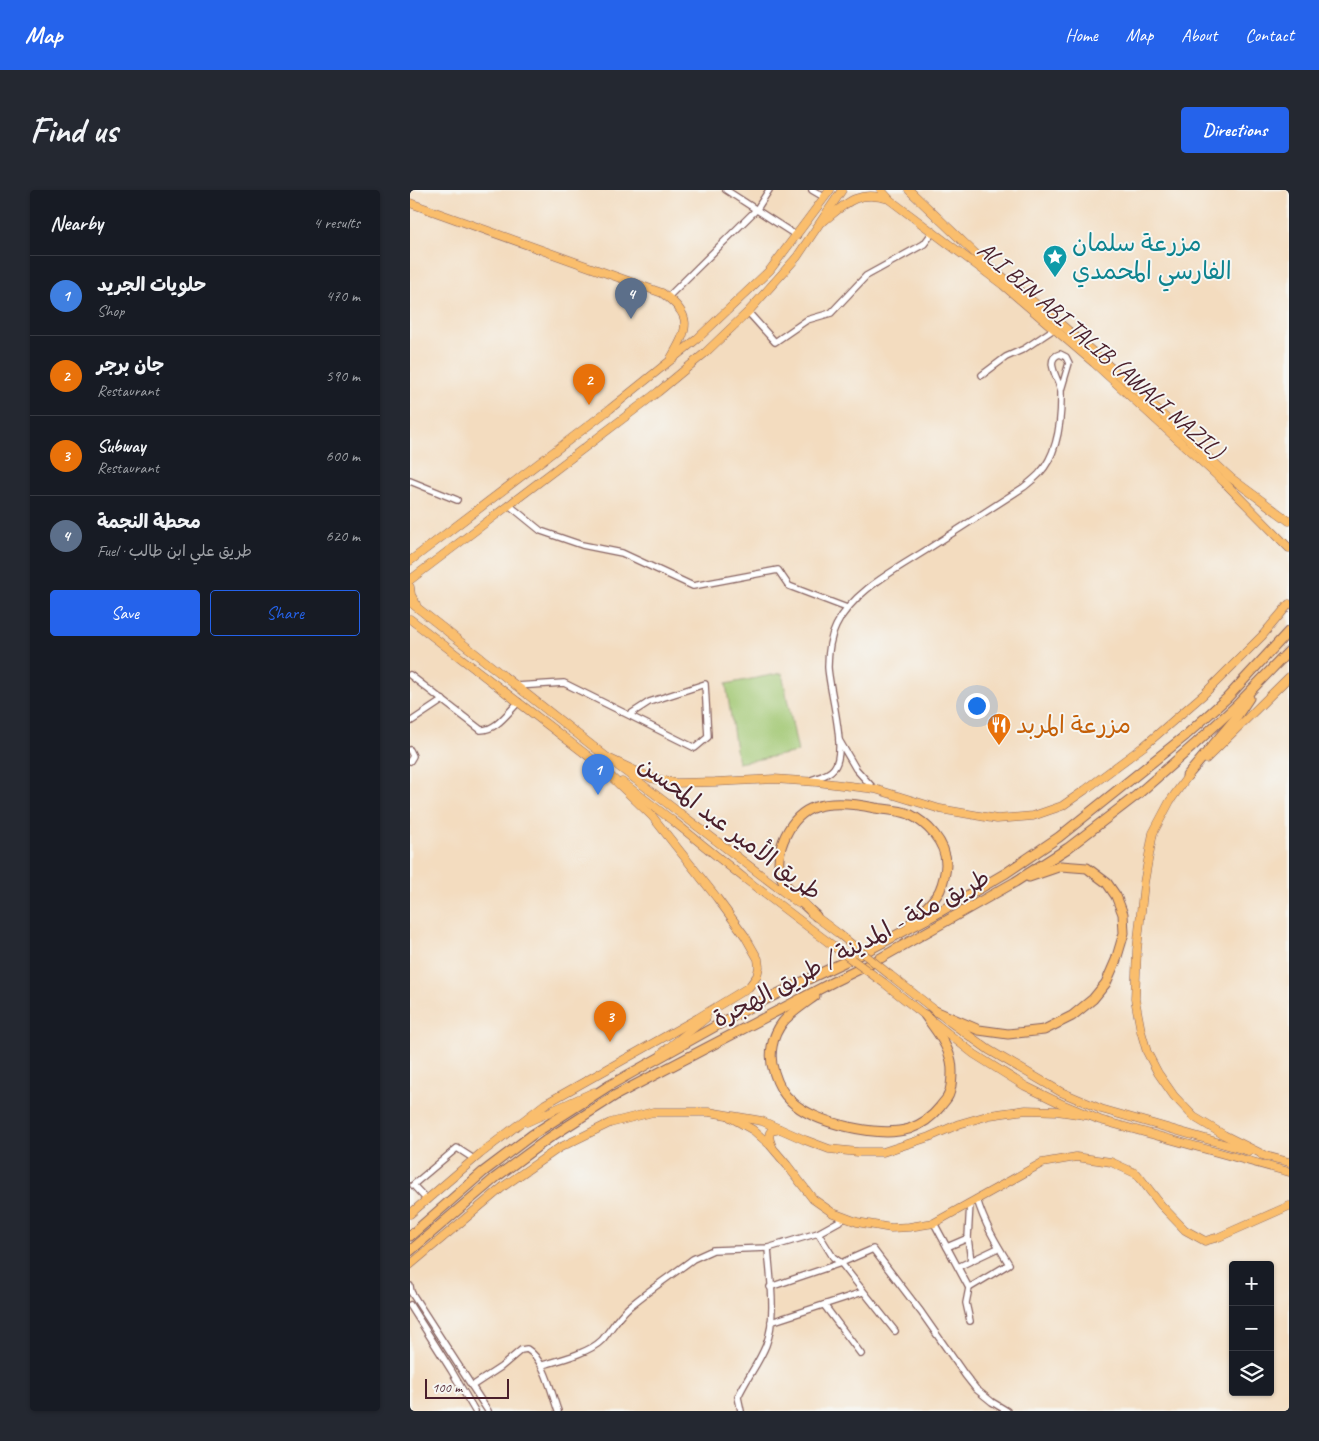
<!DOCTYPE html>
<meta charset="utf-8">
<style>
body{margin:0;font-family:Caveat,"Playpen Sans Arabic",sans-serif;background:#242831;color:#f1f3f6}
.controls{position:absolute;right:15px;bottom:15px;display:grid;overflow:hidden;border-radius:5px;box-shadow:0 1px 4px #0004}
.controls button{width:45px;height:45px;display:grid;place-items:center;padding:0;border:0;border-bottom:1px solid #363941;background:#171b24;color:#f1f3f6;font:25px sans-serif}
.scale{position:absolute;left:15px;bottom:12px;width:84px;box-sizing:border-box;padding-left:5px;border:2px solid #4a1f2b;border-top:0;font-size:14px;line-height:18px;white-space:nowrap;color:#4a1f2b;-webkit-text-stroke:4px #f6f6f2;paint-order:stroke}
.you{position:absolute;left:566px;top:515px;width:18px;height:18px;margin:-12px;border:4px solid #fff;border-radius:50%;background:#1a73e8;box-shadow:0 0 0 8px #1a73e833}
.badge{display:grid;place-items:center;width:32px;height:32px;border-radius:50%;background:#2563eb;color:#fff;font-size:16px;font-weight:700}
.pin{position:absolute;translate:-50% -41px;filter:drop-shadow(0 1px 2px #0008)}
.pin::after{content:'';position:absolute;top:26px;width:18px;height:15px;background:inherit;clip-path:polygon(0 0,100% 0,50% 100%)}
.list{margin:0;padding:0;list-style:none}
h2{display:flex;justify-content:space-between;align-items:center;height:65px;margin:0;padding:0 20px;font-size:21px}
h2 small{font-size:16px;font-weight:400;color:#9ea1a6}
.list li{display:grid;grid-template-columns:32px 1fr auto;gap:15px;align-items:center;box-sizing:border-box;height:80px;padding:0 20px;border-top:1px solid #363941}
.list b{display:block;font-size:19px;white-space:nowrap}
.list p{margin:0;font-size:16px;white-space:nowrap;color:#9ea1a6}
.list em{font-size:16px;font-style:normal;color:#9ea1a6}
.actions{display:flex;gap:10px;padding:15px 20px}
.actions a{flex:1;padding:11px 0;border:1px solid #2563eb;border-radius:5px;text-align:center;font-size:18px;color:#2563eb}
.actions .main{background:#2563eb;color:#fff}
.icon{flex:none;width:28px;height:28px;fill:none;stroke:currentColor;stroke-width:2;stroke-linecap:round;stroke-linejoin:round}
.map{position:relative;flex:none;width:879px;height:1221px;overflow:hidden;border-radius:5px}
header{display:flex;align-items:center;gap:30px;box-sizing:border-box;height:70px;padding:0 25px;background:#2563eb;color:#fff}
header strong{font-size:24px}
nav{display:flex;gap:28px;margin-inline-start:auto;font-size:18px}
.intro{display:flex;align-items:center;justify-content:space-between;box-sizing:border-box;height:120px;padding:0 30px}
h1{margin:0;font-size:35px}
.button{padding:12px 22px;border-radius:5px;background:#2563eb;color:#fff;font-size:18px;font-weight:700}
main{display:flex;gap:30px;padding:0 30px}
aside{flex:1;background:#171b24;border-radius:5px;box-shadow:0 1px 4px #0004}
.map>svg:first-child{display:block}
.green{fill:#a2c873;stroke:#76744f}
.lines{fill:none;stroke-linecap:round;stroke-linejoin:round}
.minor-casing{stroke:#85615f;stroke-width:8}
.major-casing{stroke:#85615f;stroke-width:9}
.highway-casing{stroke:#85615f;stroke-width:11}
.minor{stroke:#fff;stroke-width:5.5}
.major{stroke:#fabe6d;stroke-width:8}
.highway{stroke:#fabe6d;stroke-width:9}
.major-bridge-casing{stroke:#85615f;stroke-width:9;stroke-linecap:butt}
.major-bridge{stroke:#fabe6d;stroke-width:8}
.labels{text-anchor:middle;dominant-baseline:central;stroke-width:4;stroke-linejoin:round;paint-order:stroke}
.culture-label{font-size:24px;fill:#0d838f;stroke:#f6f6f2;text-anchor:start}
.street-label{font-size:24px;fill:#4a1f2b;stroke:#f6f6f2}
.food-label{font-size:24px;fill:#c56008;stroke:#f6f6f2;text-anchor:start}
</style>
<header>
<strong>Map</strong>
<nav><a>Home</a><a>Map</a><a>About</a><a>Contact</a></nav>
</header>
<div class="intro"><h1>Find us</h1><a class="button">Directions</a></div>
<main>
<aside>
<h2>Nearby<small>4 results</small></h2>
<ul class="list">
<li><span class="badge" style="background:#3f7fe0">1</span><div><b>حلويات الجريد</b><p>Shop</p></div><em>470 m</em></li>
<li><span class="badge" style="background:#e8710a">2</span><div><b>جان برجر</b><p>Restaurant</p></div><em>590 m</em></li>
<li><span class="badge" style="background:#e8710a">3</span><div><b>Subway</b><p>Restaurant</p></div><em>600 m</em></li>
<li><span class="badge" style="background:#5c6f8a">4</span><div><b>محطة النجمة</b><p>Fuel · طريق علي ابن طالب</p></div><em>620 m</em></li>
</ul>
<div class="actions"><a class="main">Save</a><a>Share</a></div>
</aside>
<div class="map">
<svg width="879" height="1221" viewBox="0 0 879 1221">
<rect width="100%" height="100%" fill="#f6f6f2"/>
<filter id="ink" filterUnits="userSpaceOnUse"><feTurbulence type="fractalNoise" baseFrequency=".02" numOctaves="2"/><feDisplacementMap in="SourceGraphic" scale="10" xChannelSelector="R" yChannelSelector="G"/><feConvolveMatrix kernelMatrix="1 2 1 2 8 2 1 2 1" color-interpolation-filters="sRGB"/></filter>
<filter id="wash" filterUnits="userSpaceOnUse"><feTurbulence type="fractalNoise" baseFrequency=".0096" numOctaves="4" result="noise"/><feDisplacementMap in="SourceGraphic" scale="20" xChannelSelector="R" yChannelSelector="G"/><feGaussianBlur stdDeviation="1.12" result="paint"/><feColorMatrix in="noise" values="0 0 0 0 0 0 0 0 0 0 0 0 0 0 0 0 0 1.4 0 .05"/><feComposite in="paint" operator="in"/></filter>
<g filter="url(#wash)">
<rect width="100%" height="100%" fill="#f3dcbf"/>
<!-- green -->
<path class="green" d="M 372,483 L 388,562 L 328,573 L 316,494 Z"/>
</g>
<g filter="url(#ink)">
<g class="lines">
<defs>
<g id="minor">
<path d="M 316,0 L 387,46"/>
<path d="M 402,0 L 414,7"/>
<path d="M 258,107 L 347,19 L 359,0"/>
<path d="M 338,122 L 365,152 L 397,130 L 421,123 L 456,86 L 514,54 L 523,42"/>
<path d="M 572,185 L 596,167 L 614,159 L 644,139"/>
<path d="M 0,291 L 47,310"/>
<path d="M 99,315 L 131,341 L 172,355 L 212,363 L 283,396 L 368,380 L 379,396 L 437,418"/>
<path d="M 0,485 L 71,540 C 87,540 98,522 109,512"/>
<path d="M 106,496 L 154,493 L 285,558 L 298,547 L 295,494 L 239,512 L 219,525"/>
<path d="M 0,532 L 33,510"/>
<path d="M 429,550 L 446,579 L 464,599"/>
<path d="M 0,560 L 3,566 L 0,571"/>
<path d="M 401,590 C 409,587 419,585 424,578 C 438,561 419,500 418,477 C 418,464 420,448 426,436 C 443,400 489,378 521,357 C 552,337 583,317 614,297 C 619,293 624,289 629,284 C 647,265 651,234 651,208 C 651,206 651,203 651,201 C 649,189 633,169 650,164 L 656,167 L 659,173 L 651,200"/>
<path d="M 17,1010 L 3,995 L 47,958 L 64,969"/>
<path d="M 524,1033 L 559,1098 L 556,1113 L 560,1131"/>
<path d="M 408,1043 L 423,1067 L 431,1073 L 485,1141"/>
<path d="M 558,1048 L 560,1013"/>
<path d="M 537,1057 L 558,1048 L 561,1071"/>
<path d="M 548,1077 L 588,1058"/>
<path d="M 0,1096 L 1,1102 L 78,1221"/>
<path d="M 360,1097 L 431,1073 L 463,1059 L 511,1122 L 555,1185 L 566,1199 L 582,1212 L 597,1221"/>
<path d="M 559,1098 L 599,1074 C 586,1053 574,1033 567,1009"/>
<path d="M 0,1115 L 41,1180 L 65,1221"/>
<path d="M 414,1115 L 451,1164"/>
<path d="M 361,1132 L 453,1102"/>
<path d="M 133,1175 C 150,1170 179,1163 192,1150 C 201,1139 208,1127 219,1117 C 239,1100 262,1085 283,1069 L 303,1060 L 358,1058 L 408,1043 L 435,1028"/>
<path d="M 62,1196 L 91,1177 L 111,1160 L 117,1159 C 135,1170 141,1202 148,1221"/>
<path d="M 331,1221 L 328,1207 C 336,1189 349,1173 356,1155 C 367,1127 360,1088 358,1058"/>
</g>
<g id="major">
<path d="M 471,0 L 480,10 L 593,95 L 684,173 L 814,292 L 879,358"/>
<path d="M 499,0 L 571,69 L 653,136 L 706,182 L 821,288 L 879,331"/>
<path d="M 0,13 L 252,103 C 283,125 279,138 261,168"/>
<path d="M 414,31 C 437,12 448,0 479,9"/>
<path d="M 0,371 L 200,219 L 287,149 L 360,80 L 420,0"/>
<path d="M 0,390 L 248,202 L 295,163 L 338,122 L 387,67 L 432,0"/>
<path d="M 0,397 L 1,405 L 6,414"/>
<path d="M 0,412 L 199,569"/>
<path d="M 0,429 L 195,579"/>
<path d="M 196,567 L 241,588 L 265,593 L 305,592 L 364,589 L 407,592 L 465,599 L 530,619 L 587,629 L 623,626 L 652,616 L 675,600 L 734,556 L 793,505 L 852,446 L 879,414"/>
<path d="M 796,569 L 879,487"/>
<path d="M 208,576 L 388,713"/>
<path d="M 780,583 L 760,611 L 743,643 L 734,693 L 727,760 L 725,809 L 731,841 L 737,862 L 748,883 L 764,906 L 784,927 L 814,945 L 856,966"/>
<path d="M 212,592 L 263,631 L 334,688 L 422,755"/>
<path d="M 401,723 L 429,744"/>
<path d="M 480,785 L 540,832 L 579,860 L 651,902 L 691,919 L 838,961"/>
<path d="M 474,793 L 564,864 L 615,896 L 654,915 L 690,930 L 879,982"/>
<path d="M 252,863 L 296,828"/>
<path d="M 320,927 L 343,940 L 360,955 L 377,975 L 403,1009 L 423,1023 L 447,1032 L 481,1038 L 499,1037 L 524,1033 L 632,973 L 666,967 L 701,972 L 727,984 L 751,1015 L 775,1040 L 795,1051 L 809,1047 L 879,1016"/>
<path d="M 117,932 L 184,902"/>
<path d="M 362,956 C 360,951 357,946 361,941 L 370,939"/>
<path d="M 852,965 L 879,972"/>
<path d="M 0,1024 L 70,964 L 135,914 L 288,828 L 339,797 L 347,786 L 349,777 L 348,769 L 335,746 L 307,708 L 242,626 L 191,577"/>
<path d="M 0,1075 L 94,996 L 149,958 L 200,933 L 243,922 L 299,922 L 352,931 L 395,950 L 419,959 L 448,962 L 473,962 L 519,947 L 549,934 L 580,925 L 616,920 L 647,921 L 681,926"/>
</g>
<g id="highway">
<path d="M 777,586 L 825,529 L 839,508"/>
<path d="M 406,726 C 396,716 376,700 371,686 C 363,662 380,625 405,617 C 424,611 446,614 465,618 C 476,620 489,620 499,624 C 517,633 536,652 536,674 C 536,681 533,693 530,700 C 526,709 508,726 500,734"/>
<path d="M 405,806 C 397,812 379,824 373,832 C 362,846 358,865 364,882 C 367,892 373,904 381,911 C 403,933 469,948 499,939 C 511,935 522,927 530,917 C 532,914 535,911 537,908 C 542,901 543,880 541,871 C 537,853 525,839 515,825"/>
<path d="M 525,821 L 569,840 L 598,844 L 634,840 L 662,826 L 683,809 L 696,793 L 706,770 L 714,743 L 713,724 L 706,706 L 697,693 L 677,678 L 651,676 L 619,687"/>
<path d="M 0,1046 L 73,982 L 122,945 L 200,895 L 342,816 L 453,763 L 524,725 L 596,683 L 649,647 L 775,546 L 817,508 L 879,441"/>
<path d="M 0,1061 L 85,988 L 139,948 L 206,905 L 423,792 L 462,773 L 605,692 L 658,658 L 727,605 L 784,555 L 826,516 L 879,461"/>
</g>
</defs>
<!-- minor casing -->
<use href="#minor" class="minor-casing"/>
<!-- major casing -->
<use href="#major" class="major-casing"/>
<!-- highway casing -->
<use href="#highway" class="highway-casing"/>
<!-- minor -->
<use href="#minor" class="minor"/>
<!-- major -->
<use href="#major" class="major"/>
<!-- highway -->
<use href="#highway" class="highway"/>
<defs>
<g id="major-bridge">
<path d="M 429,744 L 480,785"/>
<path d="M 422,755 L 474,793"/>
</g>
</defs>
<!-- major-bridge casing -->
<use href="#major-bridge" class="major-bridge-casing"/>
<!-- major-bridge -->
<use href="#major-bridge" class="major-bridge"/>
</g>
</g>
<!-- icons -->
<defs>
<symbol id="sight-pin" viewBox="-11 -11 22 30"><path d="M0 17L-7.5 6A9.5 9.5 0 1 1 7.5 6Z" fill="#0f9aa8" stroke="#f6f6f2"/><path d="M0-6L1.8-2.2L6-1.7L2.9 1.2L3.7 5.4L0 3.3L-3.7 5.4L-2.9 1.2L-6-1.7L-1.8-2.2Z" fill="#fff"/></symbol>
<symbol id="restaurant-pin" viewBox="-11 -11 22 30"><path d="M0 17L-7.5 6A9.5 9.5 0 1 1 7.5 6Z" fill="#e8710a" stroke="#f6f6f2"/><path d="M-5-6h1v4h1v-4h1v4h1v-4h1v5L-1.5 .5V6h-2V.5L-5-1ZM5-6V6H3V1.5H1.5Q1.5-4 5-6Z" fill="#fff"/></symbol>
</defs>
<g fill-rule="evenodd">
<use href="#sight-pin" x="631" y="53" width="28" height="38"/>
<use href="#restaurant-pin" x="575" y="521" width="28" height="38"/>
</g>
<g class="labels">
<!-- culture labels -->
<g class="culture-label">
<text x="662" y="53">مزرعة سلمان<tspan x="662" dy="28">الفارسي المحمدي</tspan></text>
</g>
<!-- street labels -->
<g class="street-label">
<text transform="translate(691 160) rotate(41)">ALI BIN ABI TALIB (AWALI NAZIL)</text>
<text transform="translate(320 638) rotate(37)">طريق الأمير عبد المحسن</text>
<text transform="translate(441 758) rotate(-28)">طريق مكة - المدينة / طريق الهجرة</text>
</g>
<!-- food labels -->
<g class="food-label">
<text x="606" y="535">مزرعة المربد</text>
</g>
</g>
</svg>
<div class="controls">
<button>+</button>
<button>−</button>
<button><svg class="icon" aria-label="layers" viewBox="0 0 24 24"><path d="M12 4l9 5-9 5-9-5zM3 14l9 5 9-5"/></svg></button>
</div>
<div class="scale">100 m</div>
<div class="you"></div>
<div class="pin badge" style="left:188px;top:605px;background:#3f7fe0">1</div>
<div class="pin badge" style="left:179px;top:215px;background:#e8710a">2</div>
<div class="pin badge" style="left:200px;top:852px;background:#e8710a">3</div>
<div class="pin badge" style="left:221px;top:129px;background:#5c6f8a">4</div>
</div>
</main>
